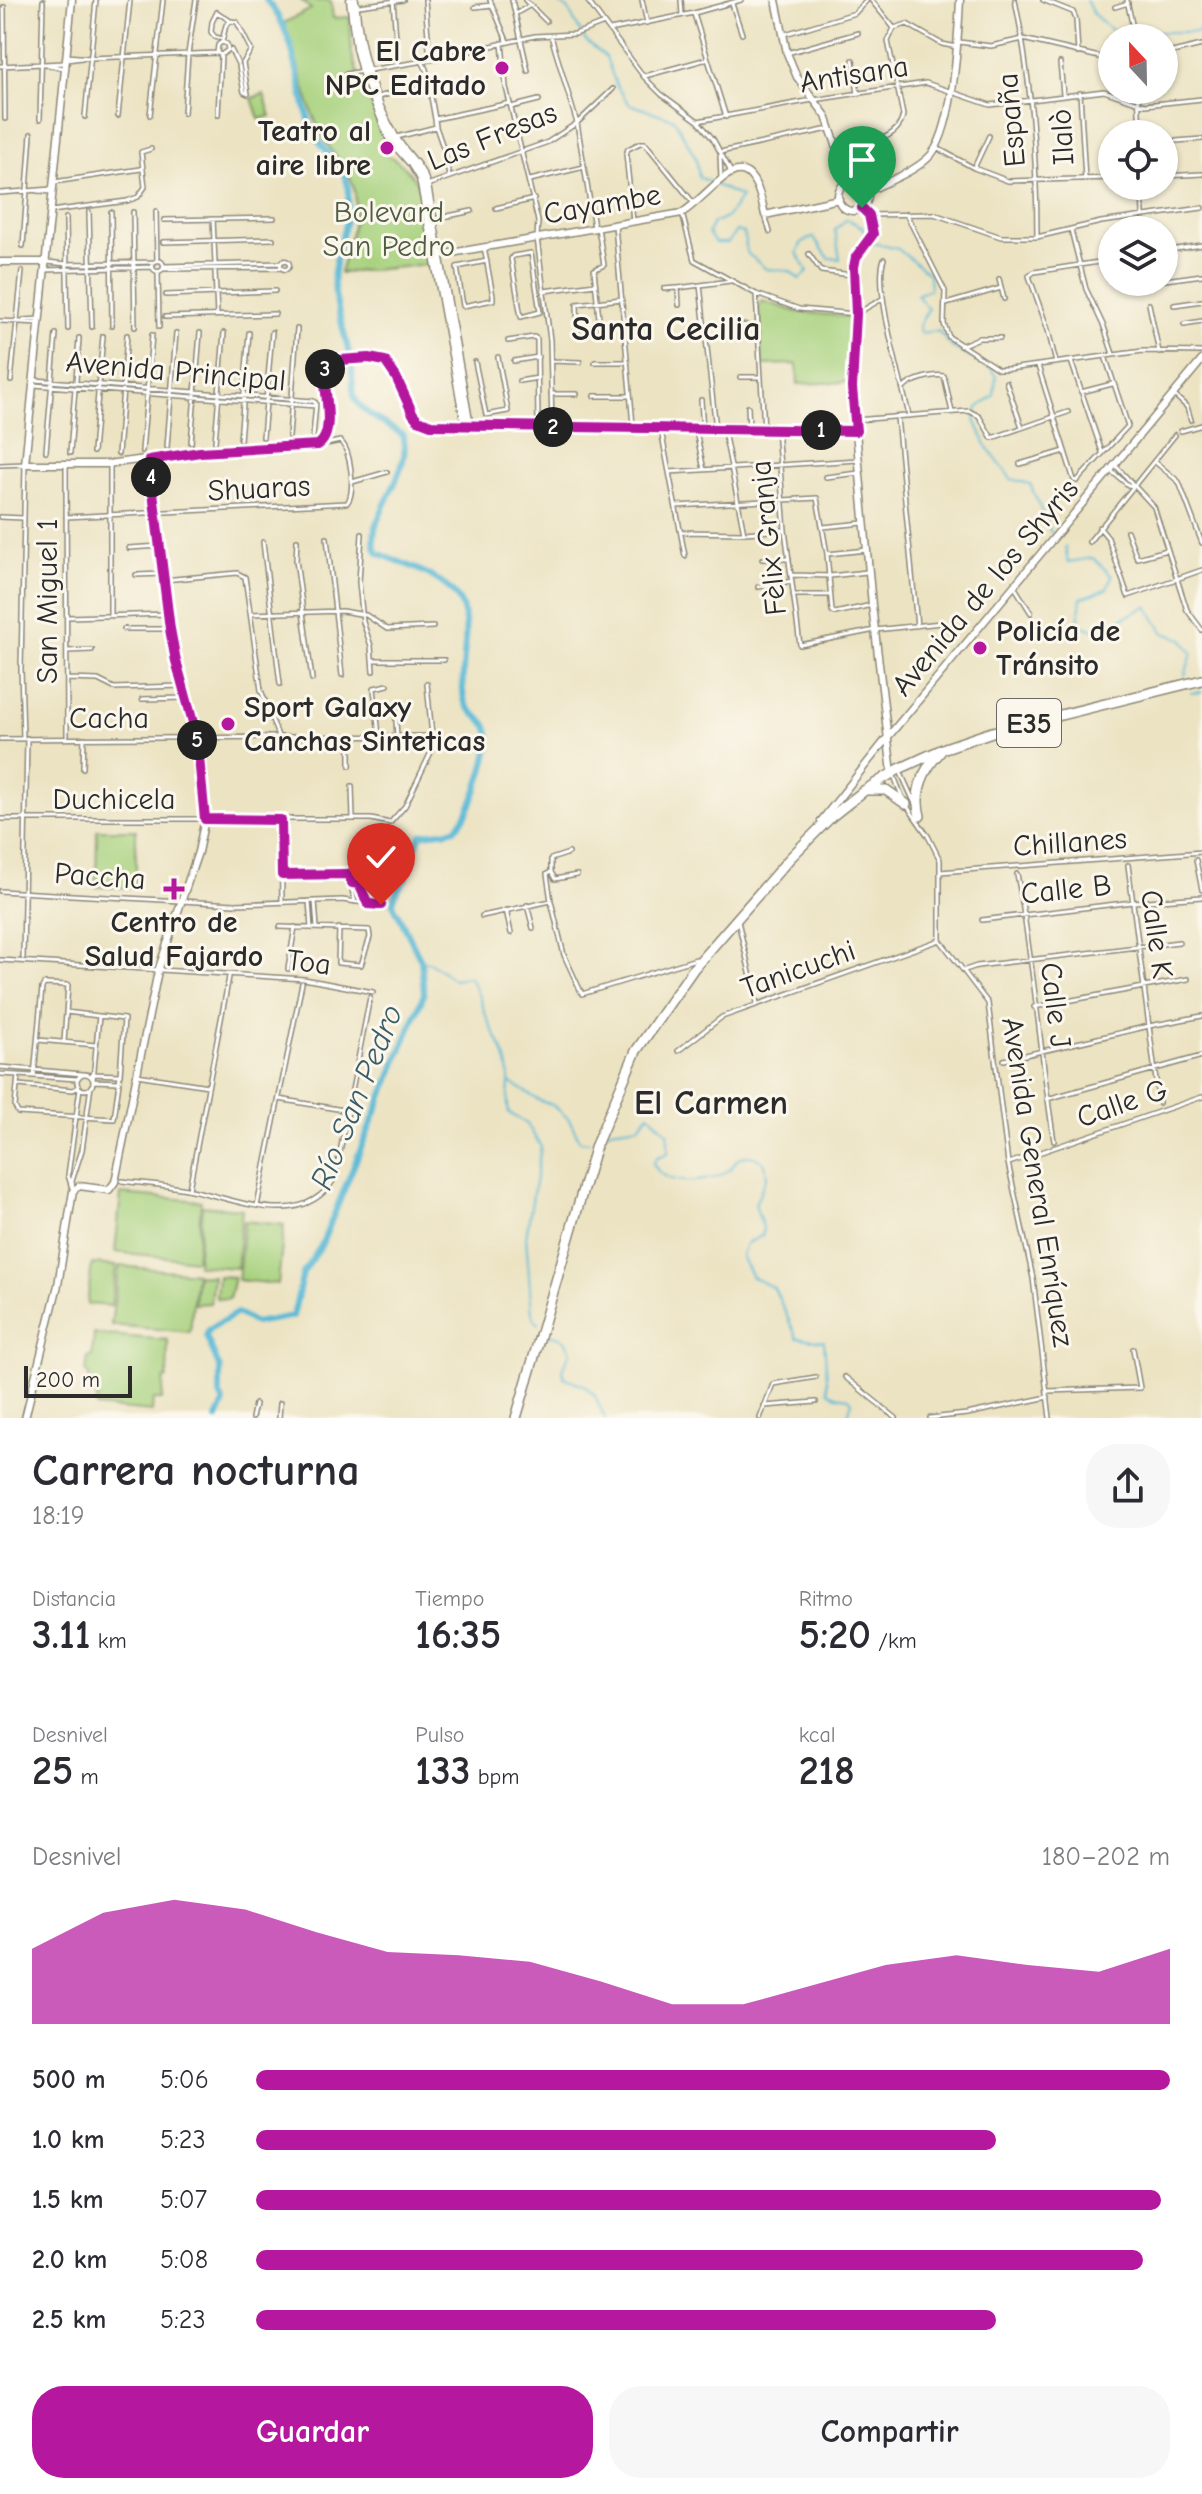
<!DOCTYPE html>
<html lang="es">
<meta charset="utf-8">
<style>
body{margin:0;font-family:"Comic Neue",sans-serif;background:#f7f7f7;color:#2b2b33;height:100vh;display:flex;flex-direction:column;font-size:30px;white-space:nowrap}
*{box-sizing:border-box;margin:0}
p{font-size:26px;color:#7c7c81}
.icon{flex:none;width:44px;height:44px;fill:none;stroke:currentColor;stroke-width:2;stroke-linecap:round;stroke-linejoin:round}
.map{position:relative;height:1418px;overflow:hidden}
.sheet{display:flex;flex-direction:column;background:#fff;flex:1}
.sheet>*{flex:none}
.needle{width:52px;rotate:338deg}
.buttons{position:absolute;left:1098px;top:24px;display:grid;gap:16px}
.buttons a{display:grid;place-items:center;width:80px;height:80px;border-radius:50%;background:#fff;box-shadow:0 2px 6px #0004;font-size:40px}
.scale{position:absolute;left:24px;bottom:20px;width:108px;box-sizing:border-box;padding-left:8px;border:4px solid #2b2b2b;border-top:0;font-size:22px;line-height:28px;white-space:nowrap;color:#2b2b2b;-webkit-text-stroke:6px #fbf7ec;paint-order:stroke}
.pin{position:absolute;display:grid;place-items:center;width:68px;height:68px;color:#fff;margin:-82px -34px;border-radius:50% 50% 50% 0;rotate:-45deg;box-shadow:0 0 8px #0007}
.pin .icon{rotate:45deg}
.km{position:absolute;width:40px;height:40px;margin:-20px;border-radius:50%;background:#222;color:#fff;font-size:22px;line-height:40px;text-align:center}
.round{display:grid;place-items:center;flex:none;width:84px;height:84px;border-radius:32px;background:#f7f7f7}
.head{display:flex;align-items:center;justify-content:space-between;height:136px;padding:0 32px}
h1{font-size:44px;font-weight:700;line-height:60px}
.metrics{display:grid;grid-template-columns:repeat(3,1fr);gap:12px;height:136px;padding:8px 32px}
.metrics div{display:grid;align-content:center}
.metrics b{font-size:40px;font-weight:700}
.metrics small{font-size:22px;font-weight:400}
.metrics p{font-size:22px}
.chart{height:224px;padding:16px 32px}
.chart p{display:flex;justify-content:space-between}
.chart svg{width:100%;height:144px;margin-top:8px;fill:#b5179e;opacity:.7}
.primary-button{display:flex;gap:16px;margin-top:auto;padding:16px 32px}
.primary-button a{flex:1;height:92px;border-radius:32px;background:#b5179e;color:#fff;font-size:32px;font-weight:700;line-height:92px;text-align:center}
.primary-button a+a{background:#f7f7f7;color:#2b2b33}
ul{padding:0 32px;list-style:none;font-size:26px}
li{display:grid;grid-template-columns:128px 96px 1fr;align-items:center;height:60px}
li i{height:20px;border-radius:10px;background:#b5179e}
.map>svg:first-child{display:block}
</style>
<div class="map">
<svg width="1202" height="1418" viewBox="0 0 1202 1418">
<rect width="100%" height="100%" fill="#fbf7ec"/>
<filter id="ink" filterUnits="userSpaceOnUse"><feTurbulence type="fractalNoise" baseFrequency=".0125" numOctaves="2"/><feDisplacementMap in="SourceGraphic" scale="16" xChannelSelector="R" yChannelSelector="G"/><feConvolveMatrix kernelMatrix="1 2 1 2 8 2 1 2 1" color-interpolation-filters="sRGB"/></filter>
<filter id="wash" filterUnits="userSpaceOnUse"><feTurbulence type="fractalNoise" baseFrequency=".006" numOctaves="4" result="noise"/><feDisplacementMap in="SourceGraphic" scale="32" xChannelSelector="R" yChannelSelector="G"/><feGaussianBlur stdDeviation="1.8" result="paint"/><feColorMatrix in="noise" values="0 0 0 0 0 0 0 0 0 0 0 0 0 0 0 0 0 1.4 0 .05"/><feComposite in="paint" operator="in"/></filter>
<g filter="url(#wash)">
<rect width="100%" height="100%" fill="#ece3c2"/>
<path fill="#a8d27e" stroke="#6a7e54" stroke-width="2" d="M301,0L331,1L333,18L350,17L352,54L356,68L385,138L380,146L382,153C395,156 412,173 418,185L432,264L340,273C346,248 358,220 355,194C352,169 332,156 322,135C304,100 299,60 284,23L311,9Z
M264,94L271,116L259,119L252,98Z
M762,301L798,312L853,317L849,382L798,384L797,364L762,365L758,306Z
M97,830H136V888L96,887Z
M121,1194L201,1201L196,1260L115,1252Z
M202,1206L242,1209L237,1268L197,1265Z
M244,1221L284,1225L278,1284L238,1280Z
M92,1264L116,1266L111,1306L87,1304Z
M119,1266L196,1273L190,1332L111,1325Z
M197,1275L213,1276L210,1303L194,1304Z
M218,1276L234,1277L229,1299L216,1298Z
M94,1334L168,1340L167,1378L164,1379L162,1400H153L152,1412L96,1407L97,1395L88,1394L89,1374L86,1373L88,1357H92Z"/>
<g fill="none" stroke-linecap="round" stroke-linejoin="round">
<path stroke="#58b9d6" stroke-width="2" d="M554,0L568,9L585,40L606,57L616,85L629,104L674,119L696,158L699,177L741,197L726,218L713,223L708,233L715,243H728L736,231L744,233L747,253L766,269L790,271L799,279L808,272L797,253L802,242L813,237L829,258L840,259L835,230L847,219L864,228L866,236
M1086,0L1093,14L1119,36L1137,32H1196L1202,29
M869,242L898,249L929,274L930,289L917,295L928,309L919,326L920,333L938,331L952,347L989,367L996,376L994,395L978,408L975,420L987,447L1011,479L1030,484L1051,533
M1065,547L1068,562L1093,558L1112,576L1107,589L1081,598L1078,624L1097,631L1147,606L1164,633L1182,639L1192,653L1185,675
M1191,693L1202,692
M421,960L431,963L453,979L469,977C479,991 482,1007 489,1023C498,1042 510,1059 509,1082C509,1093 506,1101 509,1113L527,1124L541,1147L526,1237L532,1314L538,1324
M511,1083L540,1101L553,1105L569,1119L580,1141L589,1142
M606,1133L610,1130L639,1126L649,1114L668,1133V1153L657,1157L653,1164C656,1167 658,1172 662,1174C677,1186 714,1182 729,1170C734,1165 735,1159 742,1157C750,1154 759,1158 765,1164L767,1176L755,1204L763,1228V1235L746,1244L741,1257L752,1277L774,1288L797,1338L824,1341L828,1391L836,1396L849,1398L852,1402L847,1418
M548,1335C562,1335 566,1339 571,1352L562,1369L564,1377L586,1386L595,1396L605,1418"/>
<path stroke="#58b9d6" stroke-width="6" d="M217,1418L224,1403L220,1395V1369L206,1336L209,1329L237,1313L255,1323L293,1316L303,1273L321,1246L424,994L421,960L393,904C395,888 407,881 411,868C415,856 415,845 421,835C432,831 447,834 456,828C470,818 493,749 489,732C487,718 468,715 464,699C458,671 473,628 460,602C446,576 405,565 378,553C359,523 415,475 403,435C390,426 362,414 355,398C352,390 353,377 352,368C348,340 331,297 334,272C338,243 351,218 348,188C346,165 321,151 313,131C296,89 298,34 266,0"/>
</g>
</g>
<g filter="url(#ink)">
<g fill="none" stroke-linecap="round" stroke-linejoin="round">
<defs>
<path id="street" d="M393,0L398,64
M425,0L430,60
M490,0L507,41
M512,0L528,71
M525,0L546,21
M587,0L644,77L661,94L698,121L713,139L731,172
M642,0L647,23
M681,0L682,15
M871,0L894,28
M1015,0C1031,78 1037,157 1037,237
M1043,0L1073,12L1076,19L1078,53
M1127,0L1135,38
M355,4L359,6L403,0
M732,4L742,34
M4,7L5,119
M475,7L492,5
M1115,7L1128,3
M515,14L529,6
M694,14L726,117
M610,30L694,13L741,0
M785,34L855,13L867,0
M551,36L577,123L594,227
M1125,38L1135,37
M223,39L215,37L211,32L212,22L217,12L229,20
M1109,40L1112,39
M222,42L226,25L231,21L237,22L251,50L243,63L248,94L244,92L239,66L231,50
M959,42L991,46L1023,39L1112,60
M502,43L506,87L538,221L537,238L550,340L552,427
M217,53L218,45L222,42L227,44L228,50L221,55L218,115
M787,53L858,33
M1164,54L1202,45
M66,56L91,58L217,53L221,55
M66,60L82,58
M853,60L858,94
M422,61L426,69L435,119
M1060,63L1063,94
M48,65L63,68
M0,66L64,63
M369,70L430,60L535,36L575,34L604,23
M346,74L362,71
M645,76L707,59
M1138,90L1140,134
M410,91L429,86
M1080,93L1085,179
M378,97L400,91
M511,107L539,100
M184,113L188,54L196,0
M150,115L163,0
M118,116L130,0
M85,117L96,0
M40,119L43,1
M698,121L807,101L926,83L990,105L1104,91L1145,105L1202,99
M436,127L444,150L449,176
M397,137L436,127L435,119L510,103
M1176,141L1202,139
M838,147C861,142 898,144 903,115L888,41L894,28L907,24L942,44L957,47
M937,148L974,168L1008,181L1112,178
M720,152L829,129
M720,156L721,178
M974,168L989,136
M1164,176L1202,174
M530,180L584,167
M54,182L141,169
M427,185L548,142L577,123L613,89
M1142,186L1143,215
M37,191L53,192
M0,193L52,189
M496,208L534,199
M51,211L127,201L138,197L145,187L141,152L151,149
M156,211L157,261
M89,212L92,327
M111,212L112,326
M133,212L135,327
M682,213L694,260L756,294L799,309L856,314L882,299
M906,214L945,291L944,324L949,337L998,369H1009L1143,351L1202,352
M765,215L770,232
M869,215L934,214L1001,237H1037L1101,222L1202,208
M66,218L68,329
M213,219L215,263
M434,219L472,211
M164,220L274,218
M633,221L626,154L628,149L640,143H645L692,201
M615,226L633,425
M598,228L604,265L594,270L600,328
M1071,230L1086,289L1104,327L1113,354
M163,242L273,239
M23,246L31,134
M484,247L493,296V300L463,306L457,267L487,261
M1164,251L1202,245
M531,253L540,312L521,317L511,259L513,256Z
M809,254L821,271L852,275
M884,259C873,288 902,381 909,416
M280.5 265a4.5 4.5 0 1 1 9 0a4.5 4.5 0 1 1-9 0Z
M152.5 266a5.5 5.5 0 1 1 11 0a5.5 5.5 0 1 1-11 0Z
M47,262L67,264L155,262
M164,266L281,263
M163,269L281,268
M45,270L153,267
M215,271L217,315
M158,272L159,327
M999,279L1004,299
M1165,280L1202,275
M700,285L716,429
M664,289L676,288
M544,291L595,284
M756,294L764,429
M166,295L275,291
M946,304L1001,288
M1149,304L1159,352
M679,305L678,288L730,281
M1174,305L1202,301
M165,317L275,314
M24,320L40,319
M0,321L40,323
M1184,324L1202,321
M732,325L758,326
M578,336L577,304L622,299
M508,341L534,337L537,339L538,424
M960,346L979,338H1000
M514,361L538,357
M551,361L580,362
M1071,361L1102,452
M475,362L486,415L508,411L498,357
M595,362H627
M1056,363L1048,330L1029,276L1034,272L1112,260
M1038,366L1074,480L1077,481L1128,426L1105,356
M740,377H761
M35,380L313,401L316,403L313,437
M11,381L22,271
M76,381L79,338
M519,381L538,378
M1006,382L1022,427
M34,385L316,406
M904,388C911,380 933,374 944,376L952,412
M1081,392L1112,384
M551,394H577
M1174,395L1187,407L1191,420
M594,396H630
M701,400L703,430
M748,407L749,429
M897,417L917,626
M855,420L969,411L979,416L992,438L1068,412
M777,429L785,530L800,645L875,630L941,623
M661,430L685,556
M696,431L704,470
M724,431L744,533
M1181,431L1202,425
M263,437L272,332
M289,437L297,329
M240,440L249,333
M215,442L224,333
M191,443L200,333
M167,447L176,333
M46,451L56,334
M142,451L152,335
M93,452L103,336
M70,453L75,389
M118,454L127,335
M1154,461L1179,482L1202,543
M66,464L67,736
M1020,464L1065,451
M0,465L25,464L21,669L23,738
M110,466V614
M1117,467L1154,507L1187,610L1202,630
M1110,470L1128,485L1133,486
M669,472L858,460
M826,477L859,473
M352,482L387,472
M676,506L817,498L827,554L832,611L835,613L872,605
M0,517L23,518
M66,517L347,503C356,493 351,449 340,441L322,445
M823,527L863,523
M1099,527L1108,538L1128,596L1202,570
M1127,531L1137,558L1167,550
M681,532L744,533L785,530
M362,534L359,582L363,622L371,646L373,671
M327,538L342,675
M297,540L296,560L312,679
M263,542L280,684
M1089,542L1175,435
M129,548L160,546
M827,554L867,550
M762,559H789
M136,575L163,574
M791,575L830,576L867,572
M164,580L237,573L245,577L261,690L278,736
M1014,586L1031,613
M758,587L792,581
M793,595H829
M251,614L342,611L366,615L387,629L433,627
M68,617L168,614
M124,629H170
M67,651L92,650
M373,660H444
M68,679L98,680L114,688L182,686
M427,684L432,736
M142,699L186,698
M376,704H391
M395,704L397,737
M379,736L374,688L388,685
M0,739L432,736L436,742L405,806L390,823L371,819H0
M350,766V751L353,742
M83,768L84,738
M900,771L915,804
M894,776L903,799
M352,786L353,818
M907,806L928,836L940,860V940L988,1003L1008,1163L1033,1278L1050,1418
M281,820L282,902
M1196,860L1202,890
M1128,865L1159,1103
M551,872L555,879L577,875
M940,872L1202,852
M1017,874C1034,962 1040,1053 1054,1141
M282,875L348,874L355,902
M352,883L359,884L368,903
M0,891L235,904L342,900L381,905L383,895
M309,901L311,928
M315,901L317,928
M551,901L547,874L551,872V859L569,853
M527,905L533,928
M506,910L511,933
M482,916L551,901L564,955L582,994L696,959
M982,920L1133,902L1202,897
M738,921L757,1003
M280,927L369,930L370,937L361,965L338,963L339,928
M23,958L27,738
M0,960L304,979L373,992
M288,969L295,927
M965,970L977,966L1179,942
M1034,1007L1188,979
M38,1040L96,1045
M678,1051L722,1017L940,940
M1004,1060L1149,1026L1202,1016
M0,1067L83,1074
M0,1074L18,1075L15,1107L18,1113L114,1119L120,1075L124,1019L66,1012
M92,1074L120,1075
M77 1082a8 8 0 1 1 16 0a8 8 0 1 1-16 0Z
M18,1075L77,1079
M137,1075L208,1086
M34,1076L42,988L44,984L68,985L64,1042
M93,1080L99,1016
M93,1081L119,1082
M18,1085L73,1090L79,1087
M279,1099L349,1111
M1047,1099L1202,1056
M1009,1163L1202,1097
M122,1181C145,1184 169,1185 191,1190C239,1200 303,1231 335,1178L370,997
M72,1188L68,1175L80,1088
M73,1188L72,1181L82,1150L91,1086
M189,1189L229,977
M257,1206L302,983
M845,1377L896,1418
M1047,1391L1140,1388L1133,1349
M764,1406L816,1402
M252,1418L255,1404
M279,1418L280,1403
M760,1418L773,1384L816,1377
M930,1418L967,1414L1048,1397"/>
<path id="secondary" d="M72,0L25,464H107L200,452L318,445L324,441L328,429L324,371L330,363L340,360L369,358L385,361L396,377L413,414L418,420L431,425L856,431
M350,0L356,48L362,71L390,140L411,164L420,179L465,426
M355,0C359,48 371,96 396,138C406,155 421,165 427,185L470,426
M776,0L787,53L797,77L826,116L849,182
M838 196a15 15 0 1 1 30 0a15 15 0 1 1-30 0Z
M867,192C886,182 912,173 928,158C954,135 958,36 960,0
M862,208L869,215L873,234L856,257L854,267L856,314L852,388L872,605L892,773
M434,256L682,213C718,189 748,130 765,215L839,199
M0,262H46
M821,821L887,738L1202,360
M25,1418L58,1285L73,1191L79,1186L109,1190L115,1182L158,971L198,852L205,819L197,737L176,661L170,629L149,460"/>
<path id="highway" d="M868,790H886L906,804
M920,816C913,790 924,769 941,751
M516,1418L596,1145L636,1051L694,968L790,858L831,817L865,790L899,769L945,748L992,732L1202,680"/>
</defs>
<use href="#street" stroke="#8c8776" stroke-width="6"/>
<use href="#secondary" stroke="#8c8776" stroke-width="9"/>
<use href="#highway" stroke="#8c8776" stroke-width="12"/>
<use href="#street" stroke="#fff" stroke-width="3"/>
<use href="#secondary" stroke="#fff" stroke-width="6"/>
<use href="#highway" stroke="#fff" stroke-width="9"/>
</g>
</g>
<g fill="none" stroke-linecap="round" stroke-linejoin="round" filter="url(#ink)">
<defs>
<path id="route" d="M381,905L368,904L359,884L352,883L348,874L282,875L281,820L205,819L197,737L176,661L170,629L149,460L200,452L318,445C336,434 324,391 324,371L330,363L340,360L369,358L385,361L396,377L413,414L418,420L431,425L856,431L852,388L856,314L854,267L856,257L873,234L869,215L862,208"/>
</defs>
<use href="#route" stroke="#fff" stroke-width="16"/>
<use href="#route" stroke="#b5179e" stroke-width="10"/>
</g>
<g fill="#b5179e" stroke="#fbf7ec" stroke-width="3">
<circle cx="502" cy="68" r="8"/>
<circle cx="387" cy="148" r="8"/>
<circle cx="980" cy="648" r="8"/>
<circle cx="228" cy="724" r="8"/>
<path d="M170 877h8v8h8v8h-8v8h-8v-8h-8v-8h8z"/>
</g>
<g text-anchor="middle" stroke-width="6" stroke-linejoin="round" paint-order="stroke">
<rect fill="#fbf7ec" stroke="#696865" stroke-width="2" x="997" y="699" width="64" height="48" rx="6"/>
<g font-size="28" font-weight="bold" fill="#2b2b2b">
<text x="1029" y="733">E35</text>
</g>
<g font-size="30" font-weight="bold" fill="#2b2b2b" stroke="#fbf7ec" text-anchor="end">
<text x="486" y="61">El Cabre<tspan x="486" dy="34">NPC Editado</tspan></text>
<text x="371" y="141">Teatro al<tspan x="371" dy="34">aire libre</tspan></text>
<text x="996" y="641" text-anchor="start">Policía de<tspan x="996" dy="34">Tránsito</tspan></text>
<text x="244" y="717" text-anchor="start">Sport Galaxy<tspan x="244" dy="34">Canchas Sinteticas</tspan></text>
<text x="174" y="932" text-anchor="middle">Centro de<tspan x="174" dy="34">Salud Fajardo</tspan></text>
</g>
<g font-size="30" fill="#2b2b2b" stroke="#fbf7ec">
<text transform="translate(854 74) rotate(-9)" y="10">Antisana</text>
<text transform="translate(1011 120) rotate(-95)" y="10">España</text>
<text transform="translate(492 136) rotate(-22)" y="10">Las Fresas</text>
<text transform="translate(1062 137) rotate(-93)" y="10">Ilalò</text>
<text transform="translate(602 204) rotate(-10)" y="10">Cayambe</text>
<text transform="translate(176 371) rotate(5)" y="10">Avenida Principal</text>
<text transform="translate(259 488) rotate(-3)" y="10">Shuaras</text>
<text transform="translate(768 538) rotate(-96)" y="10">Fèlix Granja</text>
<text transform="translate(985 587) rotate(-50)" y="10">Avenida de los Shyris</text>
<text transform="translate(47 601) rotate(-90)" y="10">San Miguel 1</text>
<text x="109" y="728">Cacha</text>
<text x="114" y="809">Duchicela</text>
<text transform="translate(1070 842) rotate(-4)" y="10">Chillanes</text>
<text transform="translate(100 876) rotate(4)" y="10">Paccha</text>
<text transform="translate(1066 889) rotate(-6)" y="10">Calle B</text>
<text transform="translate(1157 934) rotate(82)" y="10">Calle K</text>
<text transform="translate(309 962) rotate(7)" y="10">Toa</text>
<text transform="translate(798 969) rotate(-20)" y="10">Tanicuchi</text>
<text transform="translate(1056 1005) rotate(83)" y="10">Calle J</text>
<text transform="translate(1122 1103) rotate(-19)" y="10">Calle G</text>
<text transform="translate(1038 1182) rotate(81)" y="10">Avenida General Enríquez</text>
</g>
<g font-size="30" fill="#505d44" stroke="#fbf7ec">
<text x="389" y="222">Bolevard<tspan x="389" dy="34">San Pedro</tspan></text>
</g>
<g font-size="32" font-style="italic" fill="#3b5d67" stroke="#fbf7ec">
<text transform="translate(356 1097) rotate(-68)" y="11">Río San Pedro</text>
</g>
<g font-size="34" font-weight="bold" fill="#2b2b2b" stroke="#fbf7ec">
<text x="666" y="340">Santa Cecilia</text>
<text x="711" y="1114">El Carmen</text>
</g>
</g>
</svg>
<div class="buttons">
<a><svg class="needle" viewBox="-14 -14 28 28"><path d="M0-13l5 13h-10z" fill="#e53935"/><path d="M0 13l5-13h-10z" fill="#7c7c81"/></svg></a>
<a><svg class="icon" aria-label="locate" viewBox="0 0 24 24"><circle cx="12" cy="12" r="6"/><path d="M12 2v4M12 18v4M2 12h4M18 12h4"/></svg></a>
<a><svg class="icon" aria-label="layers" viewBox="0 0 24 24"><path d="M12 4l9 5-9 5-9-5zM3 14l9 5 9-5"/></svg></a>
</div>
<div class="scale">200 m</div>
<div class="pin" style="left:862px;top:208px;background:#1e9e55"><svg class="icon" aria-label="arrive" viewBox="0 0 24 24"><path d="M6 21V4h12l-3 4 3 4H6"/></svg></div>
<div class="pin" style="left:381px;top:905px;background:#d93025"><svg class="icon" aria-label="check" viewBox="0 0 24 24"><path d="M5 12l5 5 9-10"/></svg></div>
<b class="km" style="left:821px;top:430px">1</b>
<b class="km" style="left:553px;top:427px">2</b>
<b class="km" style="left:325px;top:369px">3</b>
<b class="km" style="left:151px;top:477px">4</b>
<b class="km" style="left:197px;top:740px">5</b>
</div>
<section class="sheet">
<div class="head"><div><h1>Carrera nocturna</h1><p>18:19</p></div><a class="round"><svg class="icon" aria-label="share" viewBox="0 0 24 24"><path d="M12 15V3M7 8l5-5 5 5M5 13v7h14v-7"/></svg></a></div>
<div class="metrics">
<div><p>Distancia</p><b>3.11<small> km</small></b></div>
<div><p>Tiempo</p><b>16:35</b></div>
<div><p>Ritmo</p><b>5:20<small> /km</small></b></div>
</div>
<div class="metrics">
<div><p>Desnivel</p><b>25<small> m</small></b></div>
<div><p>Pulso</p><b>133<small> bpm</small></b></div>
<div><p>kcal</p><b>218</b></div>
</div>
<div class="chart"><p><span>Desnivel</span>180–202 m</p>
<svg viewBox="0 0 160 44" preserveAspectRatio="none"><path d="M0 44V21L10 10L20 6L30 9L40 16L50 22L60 23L70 25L80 31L90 38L100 38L110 32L120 26L130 23L140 26L150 28L160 21V44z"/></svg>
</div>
<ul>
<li><b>500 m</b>5:06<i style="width:100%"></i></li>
<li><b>1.0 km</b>5:23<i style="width:81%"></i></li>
<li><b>1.5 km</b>5:07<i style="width:99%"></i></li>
<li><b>2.0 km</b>5:08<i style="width:97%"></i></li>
<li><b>2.5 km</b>5:23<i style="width:81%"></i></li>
</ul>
<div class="primary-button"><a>Guardar</a><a>Compartir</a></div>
</section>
